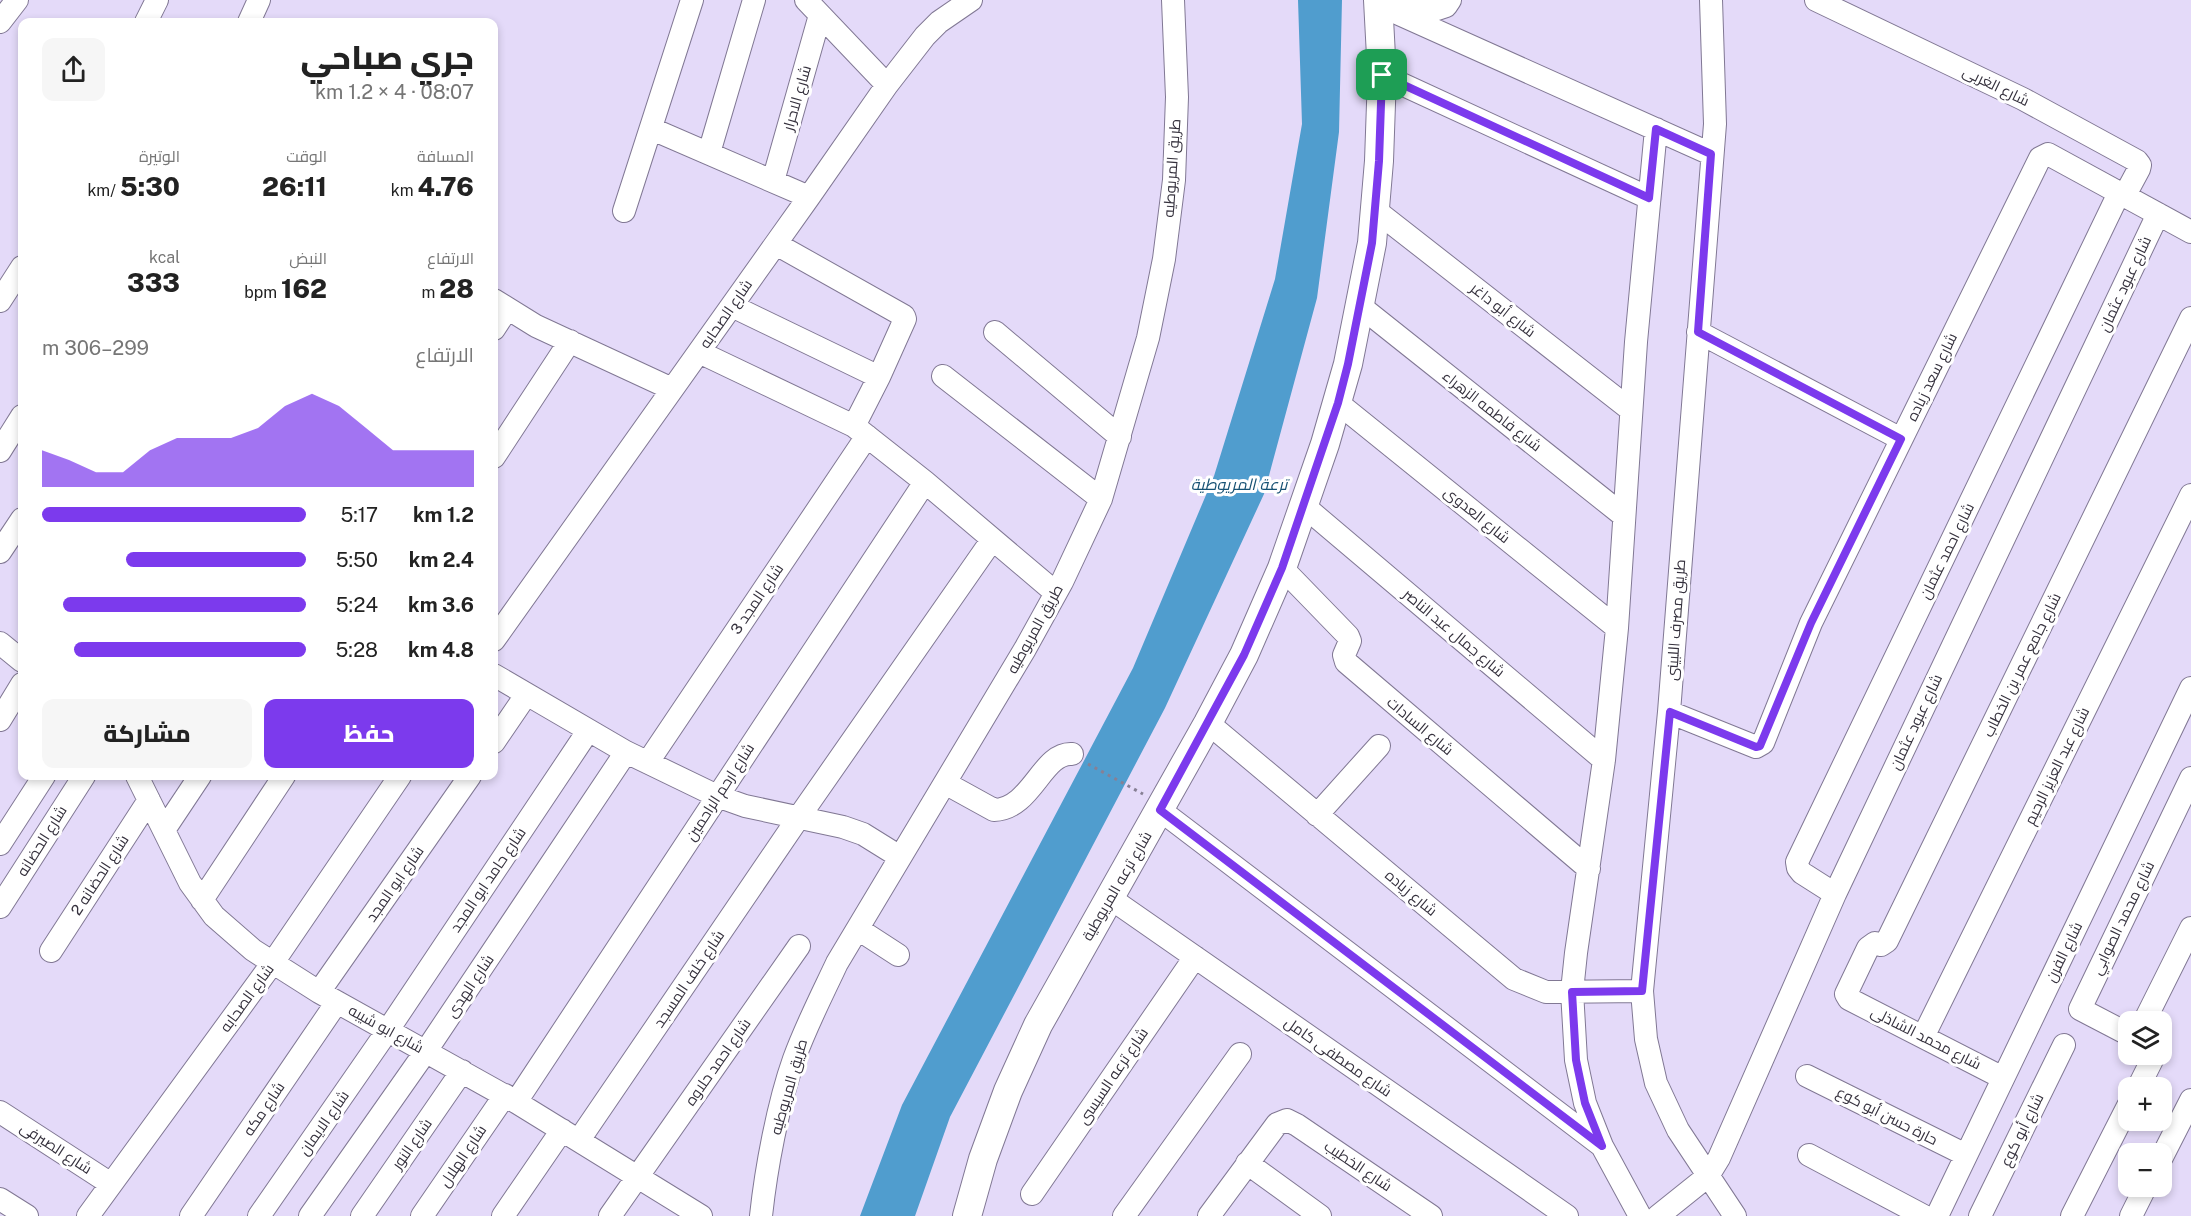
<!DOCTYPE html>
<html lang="ar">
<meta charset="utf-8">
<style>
body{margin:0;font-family:"Public Sans",Cairo,sans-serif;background:#f6f6f6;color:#222;direction:rtl;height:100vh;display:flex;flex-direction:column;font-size:22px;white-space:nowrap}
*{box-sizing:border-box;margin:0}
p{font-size:20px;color:#767676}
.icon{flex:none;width:33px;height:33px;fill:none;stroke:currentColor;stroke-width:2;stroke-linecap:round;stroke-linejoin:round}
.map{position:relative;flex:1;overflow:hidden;direction:ltr}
.drawer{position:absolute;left:18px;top:18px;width:480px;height:762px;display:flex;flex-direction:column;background:#fff;border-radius:12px;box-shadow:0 3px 9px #0003;direction:rtl}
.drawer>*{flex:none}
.controls{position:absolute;left:2118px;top:1011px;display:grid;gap:12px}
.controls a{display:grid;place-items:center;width:54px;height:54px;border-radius:12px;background:#fff;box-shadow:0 3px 9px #0003;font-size:30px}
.pin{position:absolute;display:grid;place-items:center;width:51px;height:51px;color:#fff;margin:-26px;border-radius:12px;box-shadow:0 3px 9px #0006}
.round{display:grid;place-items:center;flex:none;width:63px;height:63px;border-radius:12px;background:#f6f6f6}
.summary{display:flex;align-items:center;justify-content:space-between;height:102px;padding:0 24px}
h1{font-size:33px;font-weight:800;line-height:45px}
.metrics{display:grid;grid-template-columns:repeat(3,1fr);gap:9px;height:102px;padding:6px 24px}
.metrics div{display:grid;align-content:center}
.metrics b{font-size:26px;font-weight:800}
.metrics small{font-size:16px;font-weight:400}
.metrics p{font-size:16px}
.chart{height:168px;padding:12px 24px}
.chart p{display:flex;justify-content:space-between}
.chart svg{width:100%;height:108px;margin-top:6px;fill:#7c3aed;opacity:.7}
.button{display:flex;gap:12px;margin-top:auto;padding:12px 24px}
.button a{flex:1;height:69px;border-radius:12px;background:#7c3aed;color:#fff;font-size:24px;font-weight:800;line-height:69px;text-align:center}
.button a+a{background:#f6f6f6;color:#222}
ul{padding:0 24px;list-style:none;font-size:20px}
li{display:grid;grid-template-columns:96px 72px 1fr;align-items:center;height:45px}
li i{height:15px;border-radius:8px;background:#7c3aed}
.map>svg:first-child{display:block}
</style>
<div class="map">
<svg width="2191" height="1216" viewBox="0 0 2191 1216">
<rect width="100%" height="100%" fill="#e4daf9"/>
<path fill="#509dce" d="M1298,0H1342L1339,132L1317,298L1264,494L1165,708L950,1117L915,1216H860L902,1105L1133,668L1214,476L1275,279L1302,124Z"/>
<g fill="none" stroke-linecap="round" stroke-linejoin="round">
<defs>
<path id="minor" d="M806,0L887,85
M1405,0L1437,9L1446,6L1450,0
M1711,0L1715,124L1669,712L1642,991L1646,1039L1656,1083L1678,1130L1735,1216
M1816,0L2023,99L2137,161L2140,165L2139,169L2125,195
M1379,5L1711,154
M0,22L17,0
M146,22L157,0
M249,22L259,0
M1382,75L1649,198
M652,129L809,197
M709,153L754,0
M773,181L820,15
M1375,210L1631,410
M624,211L692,0
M776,244L904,316L905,319L879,377
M494,300L536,326L672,389
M0,301L22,267
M732,306L879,377L854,426
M1360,306L1624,516
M494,329L507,309
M995,332L1120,437
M1698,332L1901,439
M699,352L854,426L925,482L1056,593
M943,376L1101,499
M1338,403L1617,628
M0,451L22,416
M494,457L570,341
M1304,506L1604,760
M0,552L22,519
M1282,568L1348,636L1350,641L1344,655L1346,662L1589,869
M494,640L809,197L887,85L925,36L939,22L971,0
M0,643L22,661
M494,675L626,752L717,796L745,806L843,827L863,834L900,857
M1669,712L1756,747L1763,743L1811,623L2040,158L2048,154L2191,232
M0,720L22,684
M1208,723L1514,979L1546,992L1642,991
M494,742L526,695
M648,762L867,436
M137,776L190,883L214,916L253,950L319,992L516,1102L701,1216
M945,783L994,810C1032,809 1042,752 1072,754
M1160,810L1602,1146
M1317,815L1379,746
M164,830L200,776
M0,844L44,776
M1835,894L1802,873L1798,868L1797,862L2119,193
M1110,898L1567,1216
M202,900L284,776
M0,907L84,776
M858,929L898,955
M51,951L149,800
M319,992L470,776
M2144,1022L2191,928
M2128,1034L2080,1009L2191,778
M1923,1037L2191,495
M1807,1076L1966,1155
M2003,1078L1849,999L1846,994L1868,948L1875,943L1881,945L1887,941L2191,318
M2138,1088L2155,1054
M516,1102L925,482
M0,1112L111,1184
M579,1140L799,817L992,540
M1809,1155L1924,1216
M2162,1157L2191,1100
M1247,1163L1320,1216
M1032,1194L1195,957
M0,1199L27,1216
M88,1216L274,961L400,776
M191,1216L337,1002
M259,1216L388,1030L588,731
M310,1216L426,1051L626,752
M362,1216L462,1071
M422,1216L505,1095
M503,1216L562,1130
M610,1216L799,946
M761,1216C766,1169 778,1104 794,1059C806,1026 822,995 837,963L1025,649L1062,582L1101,499L1148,338L1164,259L1174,180L1177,97L1173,0
M1124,1216L1240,1054
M1209,1216L1277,1124L1287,1120L1297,1125L1431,1216
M1640,1216L1602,1146L1585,1103L1576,1060L1572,991L1576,953L1604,760L1617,628L1636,342L1656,129
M1658,1216L1708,1176L1719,1158L1835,894L2158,214
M1937,1216L2191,688
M1980,1216L2064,1045
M2072,1216L2128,1106
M2131,1216L2146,1186"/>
<path id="major" d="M967,1216L983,1159L1008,1091L1038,1025L1208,723L1244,655L1282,568L1325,444L1348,364L1372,243L1379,161L1382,75L1378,0"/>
</defs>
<use href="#minor" stroke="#817894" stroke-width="24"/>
<use href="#major" stroke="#817894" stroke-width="30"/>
<path stroke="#878095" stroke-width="3" stroke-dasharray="3 4.5" stroke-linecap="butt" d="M1088,764L1143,794"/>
<use href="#minor" stroke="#fff" stroke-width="22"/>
<use href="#major" stroke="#fff" stroke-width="28"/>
</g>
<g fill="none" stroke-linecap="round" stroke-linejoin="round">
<defs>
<path id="route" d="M1382,75L1649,198L1656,129L1711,154L1698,332L1901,439L1811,623L1760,746L1756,747L1670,712L1642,991L1572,992L1576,1060L1585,1103L1602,1146L1160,810L1244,655L1282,568L1338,403L1348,364L1372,243L1379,161Z"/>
</defs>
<use href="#route" stroke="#fff" stroke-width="12"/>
<use href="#route" stroke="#7c3aed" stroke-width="8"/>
</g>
<g text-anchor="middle" stroke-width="6" stroke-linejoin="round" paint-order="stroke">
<g font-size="15" fill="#35313d" stroke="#fff">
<text transform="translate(1996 86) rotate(26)" y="5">شارع الغربى</text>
<text transform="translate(797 98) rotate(-74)" y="5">شارع الاحرار</text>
<text transform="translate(1172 168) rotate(-86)" y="5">طريق المريوطيه</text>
<text transform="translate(2125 284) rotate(-65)" y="5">شارع عبود عثمان</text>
<text transform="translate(1503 310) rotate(38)" y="5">شارع أبو داغر</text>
<text transform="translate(726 314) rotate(-55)" y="5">شارع الصحابه</text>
<text transform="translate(1932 377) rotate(-64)" y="5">شارع سعد زياده</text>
<text transform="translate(1492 411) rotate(38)" y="5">شارع فاطمه الزهراء</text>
<text transform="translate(1477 515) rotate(39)" y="5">شارع العدوى</text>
<text transform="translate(1947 551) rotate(-64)" y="5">شارع احمد عثمان</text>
<text transform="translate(757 599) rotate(-56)" y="5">شارع المجد 3</text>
<text transform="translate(1676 620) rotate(-86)" y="5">طريق مصرف اللبينى</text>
<text transform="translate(1035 629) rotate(-61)" y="5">طريق المريوطيه</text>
<text transform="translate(1454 633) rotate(40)" y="5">شارع جمال عبد الناصر</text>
<text transform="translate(2022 665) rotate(-64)" y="5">شارع جامع عمر بن الخطاب</text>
<text transform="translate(1916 722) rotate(-65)" y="5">شارع عبود عثمان</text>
<text transform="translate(1420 726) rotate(40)" y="5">شارع السادات</text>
<text transform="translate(2057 766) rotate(-64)" y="5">شارع عبد العزيز الرحيم</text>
<text transform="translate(720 792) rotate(-57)" y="5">شارع ارحم الراحمين</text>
<text transform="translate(42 841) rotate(-58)" y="5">شارع الحضانه</text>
<text transform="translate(100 875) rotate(-57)" y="5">شارع الحضانه 2</text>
<text transform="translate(488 880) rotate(-56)" y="5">شارع حامد ابو المجد</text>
<text transform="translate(395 884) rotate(-55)" y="5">شارع ابو المجد</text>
<text transform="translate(1117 886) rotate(-60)" y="5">شارع ترعه المريوطية</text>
<text transform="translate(1411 893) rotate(40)" y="5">شارع زياده</text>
<text transform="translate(2123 918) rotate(-64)" y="5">شارع محمد الصوابي</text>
<text transform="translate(2064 952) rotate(-64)" y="5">شارع الفرن</text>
<text transform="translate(689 979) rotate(-56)" y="5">شارع خلف المسجد</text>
<text transform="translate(470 986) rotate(-56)" y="5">شارع الهدى</text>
<text transform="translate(247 998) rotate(-54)" y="5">شارع الصحابه</text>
<text transform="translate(386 1029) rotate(29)" y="5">شارع ابو شيبه</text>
<text transform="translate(1926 1038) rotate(27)" y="5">شارع محمد الشاذلى</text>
<text transform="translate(1338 1057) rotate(35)" y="5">شارع مصطفى كامل</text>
<text transform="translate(718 1062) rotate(-55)" y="5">شارع احمد حلاوه</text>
<text transform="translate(1113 1076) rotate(-56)" y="5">شارع ترعه السيسى</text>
<text transform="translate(789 1087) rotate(-74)" y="5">طريق المريوطيه</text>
<text transform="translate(264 1109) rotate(-56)" y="5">شارع مكه</text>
<text transform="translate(1887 1116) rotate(27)" y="5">حارة حسن أبو كوع</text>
<text transform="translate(324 1123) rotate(-55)" y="5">شارع الايمان</text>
<text transform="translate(2022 1130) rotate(-64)" y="5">شارع أبو كوع</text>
<text transform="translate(412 1144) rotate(-55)" y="5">شارع النور</text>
<text transform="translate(56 1148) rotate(33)" y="5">شارع الصيرفى</text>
<text transform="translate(463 1156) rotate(-56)" y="5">شارع الهلال</text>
<text transform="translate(1358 1166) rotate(34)" y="5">شارع الخطيب</text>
</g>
<g font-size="16" font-style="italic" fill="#165173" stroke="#fff">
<text x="1239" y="490">ترعة المريوطية</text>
</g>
</g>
</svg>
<div class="controls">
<a><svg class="icon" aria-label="layers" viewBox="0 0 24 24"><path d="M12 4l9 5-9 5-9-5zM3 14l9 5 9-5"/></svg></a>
<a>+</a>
<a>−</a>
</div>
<div class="pin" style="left:1382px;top:75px;background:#1e9e55"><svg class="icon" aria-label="arrive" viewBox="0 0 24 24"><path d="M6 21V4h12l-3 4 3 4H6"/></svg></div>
<section class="drawer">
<div class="summary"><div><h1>جري صباحي</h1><p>08:07 · 4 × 1.2 km</p></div><a class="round"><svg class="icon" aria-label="share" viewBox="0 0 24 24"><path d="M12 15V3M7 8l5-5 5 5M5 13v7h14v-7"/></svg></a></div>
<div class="metrics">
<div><p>المسافة</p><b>4.76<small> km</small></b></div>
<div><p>الوقت</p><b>26:11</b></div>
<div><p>الوتيرة</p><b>5:30<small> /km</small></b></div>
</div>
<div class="metrics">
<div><p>الارتفاع</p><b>28<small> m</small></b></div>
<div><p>النبض</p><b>162<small> bpm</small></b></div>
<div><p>kcal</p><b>333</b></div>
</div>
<div class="chart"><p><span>الارتفاع</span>299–306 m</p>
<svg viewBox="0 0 160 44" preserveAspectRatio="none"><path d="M0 44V29L10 33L20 38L30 38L40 29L50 24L60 24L70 24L80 20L90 11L100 6L110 11L120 20L130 29L140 29L150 29L160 29V44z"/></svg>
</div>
<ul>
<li><b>1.2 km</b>5:17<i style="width:100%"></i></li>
<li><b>2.4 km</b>5:50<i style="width:68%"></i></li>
<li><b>3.6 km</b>5:24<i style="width:92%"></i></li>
<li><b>4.8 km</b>5:28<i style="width:88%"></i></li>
</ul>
<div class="button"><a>حفظ</a><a>مشاركة</a></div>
</section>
</div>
